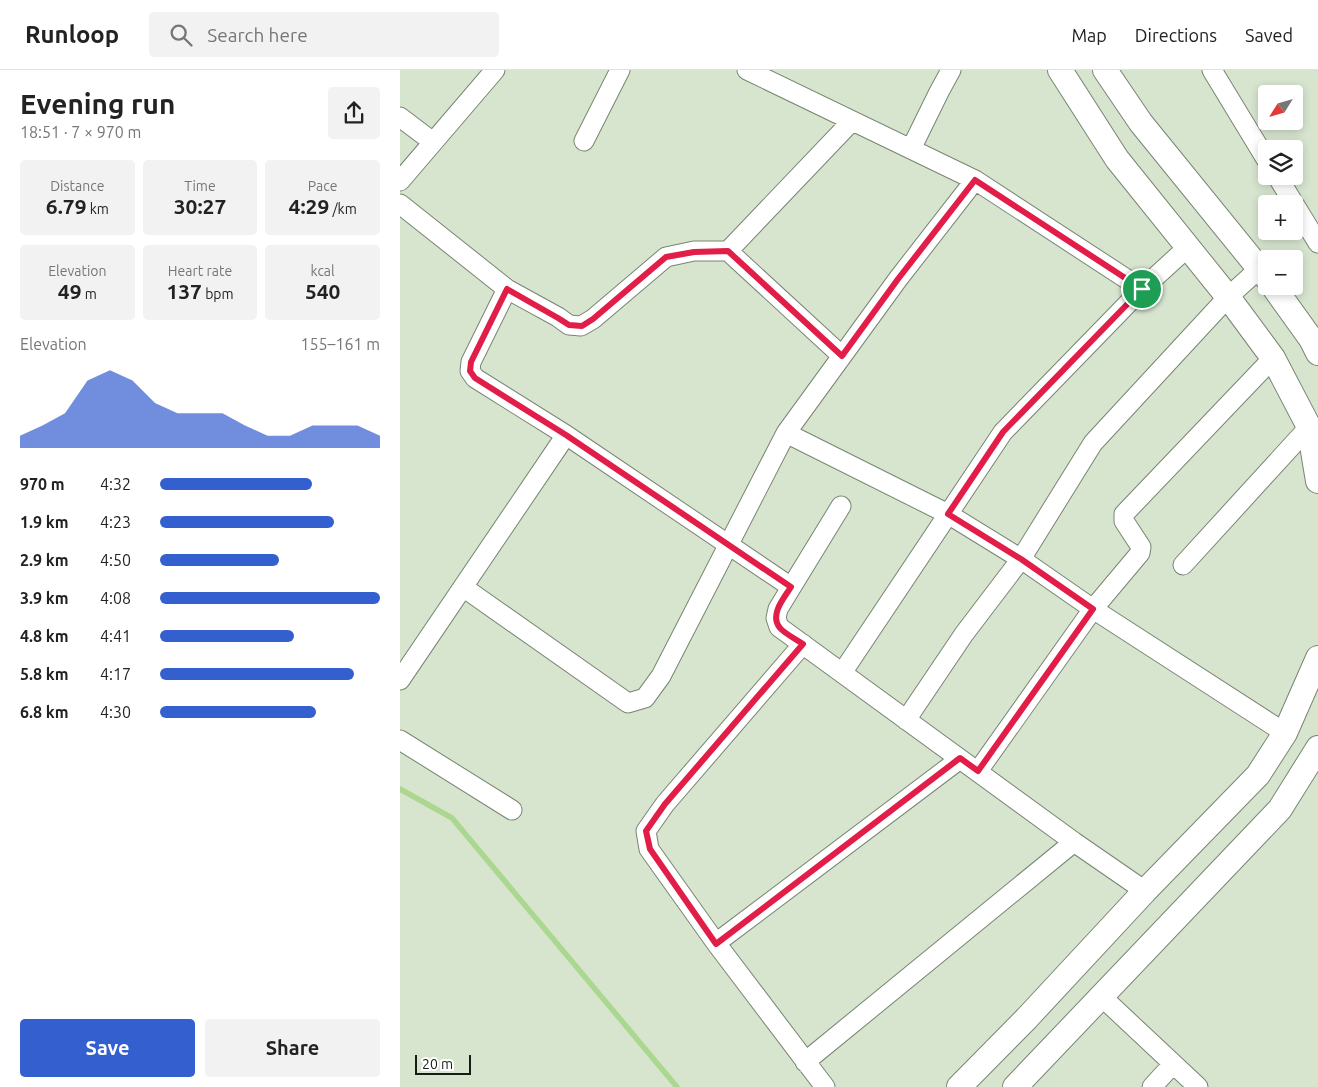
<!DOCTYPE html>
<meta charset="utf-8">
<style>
body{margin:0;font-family:Ubuntu,sans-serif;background:#f2f2f2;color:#222;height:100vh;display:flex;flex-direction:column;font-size:19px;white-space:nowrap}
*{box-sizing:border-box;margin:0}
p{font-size:16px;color:#767676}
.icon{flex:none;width:28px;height:28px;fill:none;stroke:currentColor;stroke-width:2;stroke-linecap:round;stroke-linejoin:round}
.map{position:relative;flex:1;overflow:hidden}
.panel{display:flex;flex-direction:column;background:#fff;width:400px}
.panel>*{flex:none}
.needle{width:32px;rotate:233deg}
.fabs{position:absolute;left:858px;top:15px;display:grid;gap:10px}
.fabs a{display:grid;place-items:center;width:45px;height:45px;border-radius:5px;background:#fff;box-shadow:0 2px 8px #0003;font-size:25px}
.scale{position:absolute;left:15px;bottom:12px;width:56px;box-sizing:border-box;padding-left:5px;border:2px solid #171c14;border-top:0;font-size:14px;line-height:18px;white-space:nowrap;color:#171c14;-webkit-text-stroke:4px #fff;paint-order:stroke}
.pin{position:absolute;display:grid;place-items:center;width:42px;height:42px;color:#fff;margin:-21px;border:2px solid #fff;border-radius:50%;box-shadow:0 1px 5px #0007}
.round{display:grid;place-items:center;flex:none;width:52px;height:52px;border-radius:5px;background:#f2f2f2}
.overview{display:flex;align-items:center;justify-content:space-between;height:85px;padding:0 20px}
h1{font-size:28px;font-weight:700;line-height:38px}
.figures{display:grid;grid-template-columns:repeat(3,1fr);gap:8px;height:85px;padding:5px 20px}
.figures div{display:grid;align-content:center;border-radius:5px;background:#f2f2f2;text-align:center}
.figures b{font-size:21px;font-weight:700}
.figures small{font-size:14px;font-weight:400}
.figures p{font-size:14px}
.chart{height:140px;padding:10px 20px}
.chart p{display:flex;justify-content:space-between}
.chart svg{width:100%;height:90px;margin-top:5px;fill:#345fcf;opacity:.7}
.cta{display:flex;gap:10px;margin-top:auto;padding:10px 20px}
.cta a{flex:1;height:58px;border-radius:5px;background:#345fcf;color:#fff;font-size:20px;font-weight:700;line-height:58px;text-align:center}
.cta a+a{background:#f2f2f2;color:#222}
ul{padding:0 20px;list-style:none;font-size:16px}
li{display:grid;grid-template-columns:80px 60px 1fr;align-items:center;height:38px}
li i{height:12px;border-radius:6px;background:#345fcf}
header{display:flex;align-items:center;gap:30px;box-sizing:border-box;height:70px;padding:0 25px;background:#fff;border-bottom:1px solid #e0e0e0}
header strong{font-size:24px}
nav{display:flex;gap:28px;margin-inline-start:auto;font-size:18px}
.search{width:350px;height:45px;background:#f2f2f2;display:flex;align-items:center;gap:12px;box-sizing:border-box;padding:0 18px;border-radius:5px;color:#767676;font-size:19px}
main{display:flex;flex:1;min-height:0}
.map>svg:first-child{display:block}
</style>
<header>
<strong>Runloop</strong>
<div class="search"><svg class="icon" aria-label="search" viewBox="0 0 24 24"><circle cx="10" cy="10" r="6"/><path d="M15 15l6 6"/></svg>Search here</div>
<nav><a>Map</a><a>Directions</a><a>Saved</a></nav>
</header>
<main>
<section class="panel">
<div class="overview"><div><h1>Evening run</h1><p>18:51 · 7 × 970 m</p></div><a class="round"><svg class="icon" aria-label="share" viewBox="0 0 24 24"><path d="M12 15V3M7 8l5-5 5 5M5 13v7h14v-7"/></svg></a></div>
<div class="figures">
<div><p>Distance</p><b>6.79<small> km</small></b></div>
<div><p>Time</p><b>30:27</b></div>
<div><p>Pace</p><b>4:29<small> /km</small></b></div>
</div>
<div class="figures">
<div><p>Elevation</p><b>49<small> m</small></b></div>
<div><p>Heart rate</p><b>137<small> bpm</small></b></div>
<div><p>kcal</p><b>540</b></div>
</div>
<div class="chart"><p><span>Elevation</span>155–161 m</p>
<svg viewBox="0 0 160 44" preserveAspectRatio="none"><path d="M0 44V38L10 33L20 27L30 11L40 6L50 11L60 22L70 27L80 27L90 27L100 33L110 38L120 38L130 33L140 33L150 33L160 38V44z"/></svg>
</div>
<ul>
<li><b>970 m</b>4:32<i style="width:69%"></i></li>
<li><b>1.9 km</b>4:23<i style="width:79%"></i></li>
<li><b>2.9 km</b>4:50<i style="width:54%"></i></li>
<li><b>3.9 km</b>4:08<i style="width:100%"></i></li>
<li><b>4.8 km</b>4:41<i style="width:61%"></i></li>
<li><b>5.8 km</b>4:17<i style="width:88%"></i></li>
<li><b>6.8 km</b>4:30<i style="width:71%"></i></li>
</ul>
<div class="cta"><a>Save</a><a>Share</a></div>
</section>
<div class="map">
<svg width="918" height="1017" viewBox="0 0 918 1017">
<rect width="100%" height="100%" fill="#d7e5cf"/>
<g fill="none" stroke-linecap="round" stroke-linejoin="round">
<path stroke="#abd790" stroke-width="5.5" d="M0,719L52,748L277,1017"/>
<defs>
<path id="minor" d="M347,0L575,110L742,219
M812,0L866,89
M0,47L33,72
M184,71L220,0
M511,79L539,22L551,0
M877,106L918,173
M0,111L95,0
M0,134L107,219L158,247L169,255L181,256L193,249L266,187L294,181H328L452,51
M328,181L442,286
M107,219L71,292L70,301L75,308L166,365L391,517
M386,363L548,444L621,489L693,539L885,663
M441,436L378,539L376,548L379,557L674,772L745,821
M783,495L909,357
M63,517L228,633L245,628L261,606L386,363L498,209L575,110
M403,574L265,734L246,761L249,779L316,873L425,1017
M442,603L603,362L742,219L788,177
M0,610L166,365
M506,650L564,564L621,489L693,373L828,227L860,198
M0,670L112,740
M578,701L693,539L740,483L741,477L724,451V444L873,288
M316,873L560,689
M702,927L798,1017
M405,992L674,772
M752,1017L773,994"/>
<path id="tertiary" d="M660,0L717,89L828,227L873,288L909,357L918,411
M705,0L741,53L866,207
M873,216L911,269L918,283
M559,1017L627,948L745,821L858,705L885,663L918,588
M615,1017L880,739L918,678"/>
</defs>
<use href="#minor" stroke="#788571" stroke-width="21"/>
<use href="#tertiary" stroke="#788571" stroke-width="26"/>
<use href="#minor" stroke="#fff" stroke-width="19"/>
<use href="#tertiary" stroke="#fff" stroke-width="24"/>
</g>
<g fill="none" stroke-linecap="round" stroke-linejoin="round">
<defs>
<path id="route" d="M575,110L742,219L603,362L548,444L621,489L693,539L578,701L560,688L316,874L250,779L246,761L265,734L403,574C397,570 384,563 380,558C369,545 384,528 391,517L166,365L75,308L70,301L71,292L107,219L158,248L169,255L182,256L193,249L266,187L294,182L328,181L442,286L498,209Z"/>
</defs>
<use href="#route" stroke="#fff" stroke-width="10"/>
<use href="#route" stroke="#e11d48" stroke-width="6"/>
</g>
</svg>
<div class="fabs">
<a><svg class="needle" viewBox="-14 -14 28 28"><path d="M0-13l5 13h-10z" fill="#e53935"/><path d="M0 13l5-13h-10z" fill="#767676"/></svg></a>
<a><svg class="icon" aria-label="layers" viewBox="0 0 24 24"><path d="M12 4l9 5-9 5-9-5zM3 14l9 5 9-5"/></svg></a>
<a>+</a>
<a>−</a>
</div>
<div class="scale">20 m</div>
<div class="pin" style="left:742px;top:219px;background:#1e9e55"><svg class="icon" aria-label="arrive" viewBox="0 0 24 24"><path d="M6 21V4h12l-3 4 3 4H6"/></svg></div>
</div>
</main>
